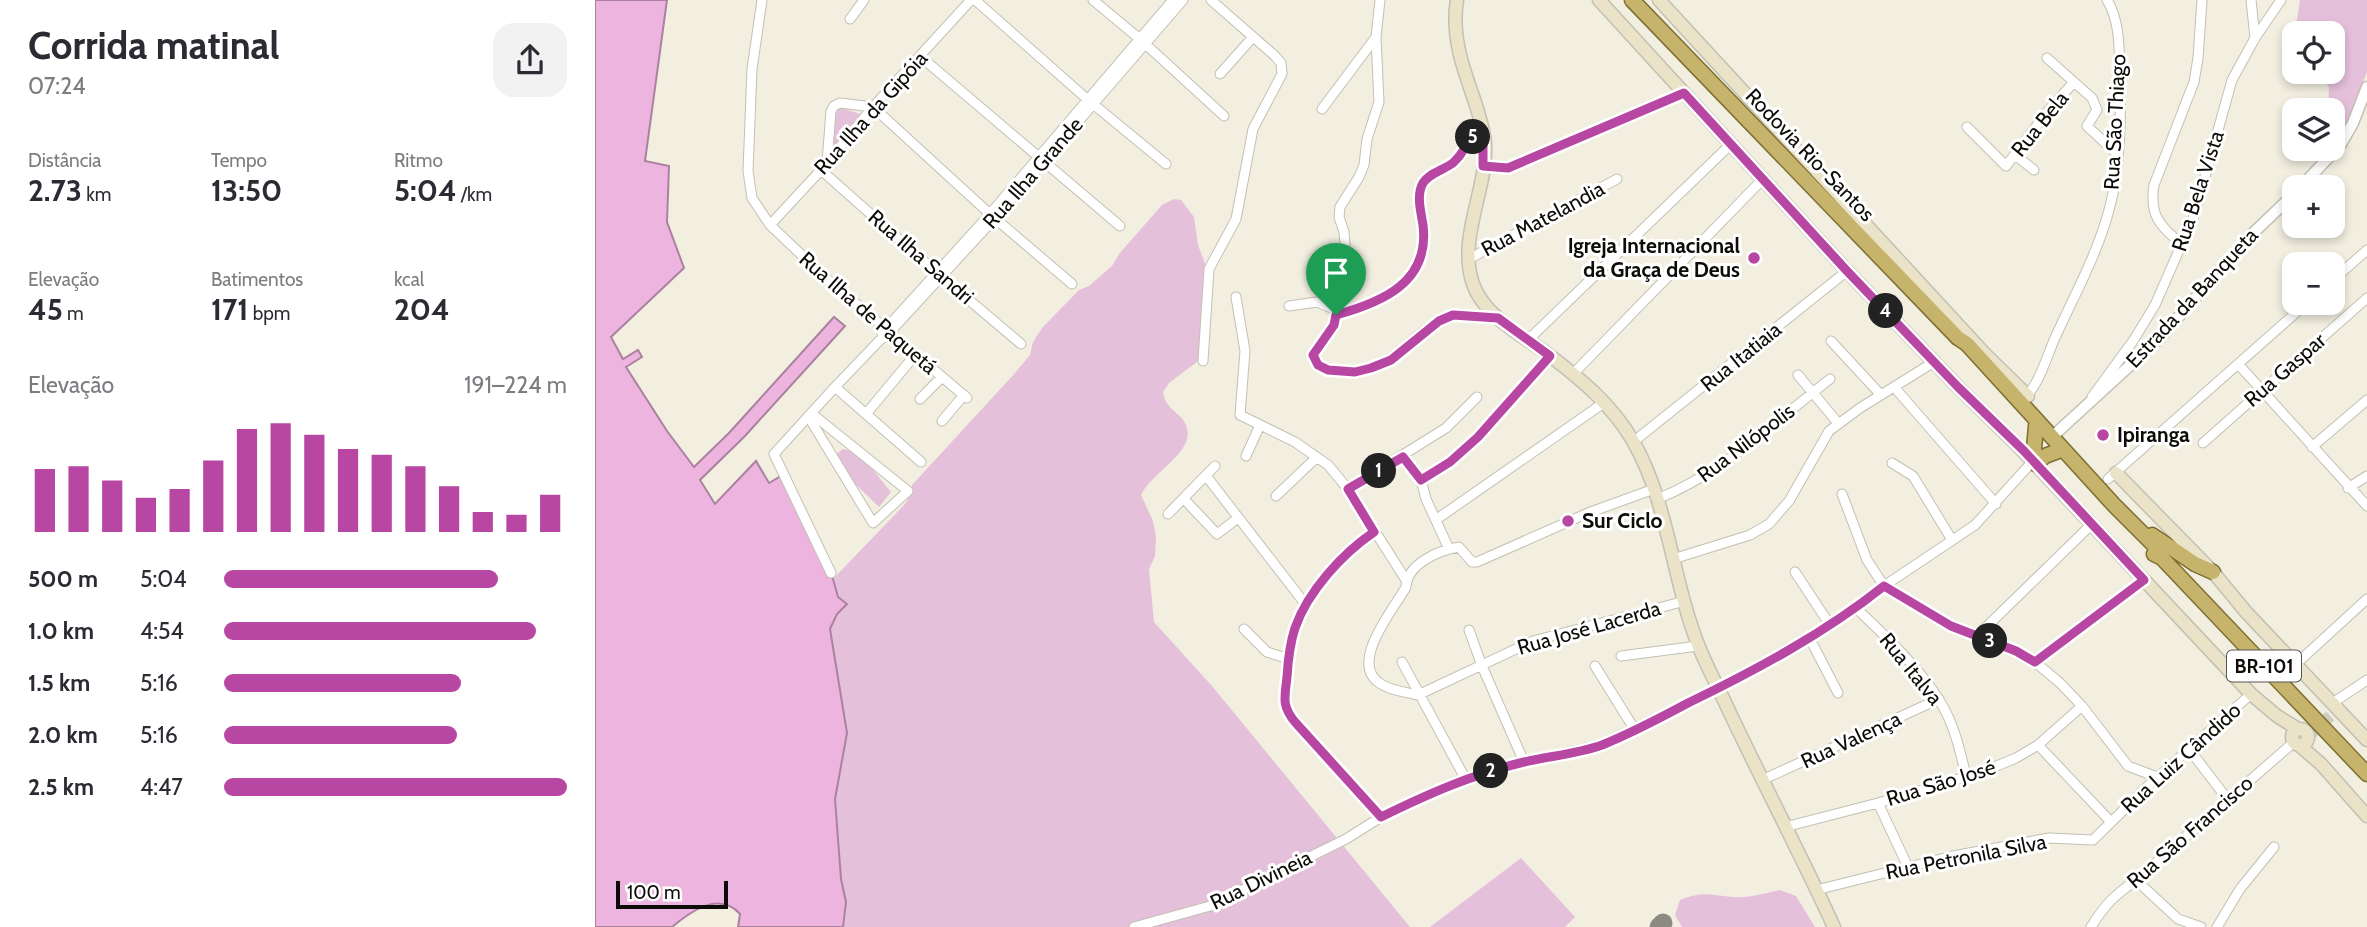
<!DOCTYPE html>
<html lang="pt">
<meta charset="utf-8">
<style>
body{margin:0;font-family:Cabin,sans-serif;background:#f2f2f3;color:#2b2b33;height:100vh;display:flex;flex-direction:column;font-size:26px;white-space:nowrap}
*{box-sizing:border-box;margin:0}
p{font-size:23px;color:#7c7c81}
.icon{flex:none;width:38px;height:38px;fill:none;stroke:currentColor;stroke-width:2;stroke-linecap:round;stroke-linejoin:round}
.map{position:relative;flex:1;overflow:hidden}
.drawer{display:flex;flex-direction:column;background:#fff;width:595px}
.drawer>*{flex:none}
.buttons{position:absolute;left:1687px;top:21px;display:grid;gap:14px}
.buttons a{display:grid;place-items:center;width:63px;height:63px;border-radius:14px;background:#fff;box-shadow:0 4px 10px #0003;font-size:35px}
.scale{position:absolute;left:21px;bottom:18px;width:112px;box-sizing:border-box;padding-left:7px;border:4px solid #0d0c08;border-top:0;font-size:19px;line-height:24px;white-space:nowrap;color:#0d0c08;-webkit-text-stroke:5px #fff;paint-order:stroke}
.pin{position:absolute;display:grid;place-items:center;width:60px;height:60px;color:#fff;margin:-72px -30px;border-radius:50% 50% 50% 0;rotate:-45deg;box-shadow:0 0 7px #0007}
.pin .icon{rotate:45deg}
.km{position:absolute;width:35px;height:35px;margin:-18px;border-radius:50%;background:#222;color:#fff;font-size:19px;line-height:35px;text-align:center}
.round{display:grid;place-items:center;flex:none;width:74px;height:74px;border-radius:21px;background:#f2f2f3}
.head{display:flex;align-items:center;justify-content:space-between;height:119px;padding:0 28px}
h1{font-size:38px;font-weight:700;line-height:52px}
.metrics{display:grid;grid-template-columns:repeat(3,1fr);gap:10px;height:119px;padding:7px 28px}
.metrics div{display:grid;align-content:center}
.metrics b{font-size:30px;font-weight:700}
.metrics small{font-size:19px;font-weight:400}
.metrics p{font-size:19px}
.chart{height:196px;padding:14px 28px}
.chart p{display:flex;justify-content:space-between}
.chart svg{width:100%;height:126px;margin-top:7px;stroke:#b847a3;stroke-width:6}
ul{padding:0 28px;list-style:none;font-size:23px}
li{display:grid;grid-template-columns:112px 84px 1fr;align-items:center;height:52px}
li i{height:18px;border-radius:9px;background:#b847a3}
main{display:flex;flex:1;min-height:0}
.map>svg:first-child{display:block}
</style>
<main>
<section class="drawer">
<div class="head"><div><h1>Corrida matinal</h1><p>07:24</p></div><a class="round"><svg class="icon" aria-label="share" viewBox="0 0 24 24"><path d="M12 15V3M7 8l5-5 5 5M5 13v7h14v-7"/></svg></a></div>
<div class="metrics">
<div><p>Distância</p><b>2.73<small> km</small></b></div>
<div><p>Tempo</p><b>13:50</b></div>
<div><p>Ritmo</p><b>5:04<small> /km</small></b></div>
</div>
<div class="metrics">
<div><p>Elevação</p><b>45<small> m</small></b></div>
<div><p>Batimentos</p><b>171<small> bpm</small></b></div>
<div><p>kcal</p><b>204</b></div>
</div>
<div class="chart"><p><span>Elevação</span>191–224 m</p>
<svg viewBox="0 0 160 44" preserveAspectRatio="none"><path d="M5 44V22M15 44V21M25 44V26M35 44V32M45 44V29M55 44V19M65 44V8M75 44V6M85 44V10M95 44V15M105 44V17M115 44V21M125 44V28M135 44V37M145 44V38M155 44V31"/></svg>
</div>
<ul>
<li><b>500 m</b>5:04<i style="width:80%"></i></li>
<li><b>1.0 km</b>4:54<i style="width:91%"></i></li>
<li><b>1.5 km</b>5:16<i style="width:69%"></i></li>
<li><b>2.0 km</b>5:16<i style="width:68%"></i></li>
<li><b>2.5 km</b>4:47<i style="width:100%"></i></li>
</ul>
</section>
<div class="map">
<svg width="1772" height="927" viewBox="0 0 1772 927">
<rect width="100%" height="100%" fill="#f2efe1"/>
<path fill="#e5c0db" d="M1705,0H1772V72L1751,126L1738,117V110H1733L1734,87L1723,72H1738V33H1700Z
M241,106L265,114L236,152Z
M579,199L586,200L599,217L603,245L611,266L606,359L574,383L568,392C571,412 588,412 592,428C599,453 556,473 546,495L558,521L561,536L560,556L554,569L559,622L617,686L815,927H248L251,902L246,879L240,799L252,733L235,629C243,611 244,599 238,579L310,504L317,493V485L420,373L435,355L438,342L447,328L484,290L494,286L517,266L524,254L567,205Z
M248,449C268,452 283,477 296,492L284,507L248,472L241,454Z
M926,858L980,917L970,927H835Z
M1185,890L1201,896L1220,927H1087L1080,915L1085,900C1110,890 1116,896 1140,897C1155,898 1171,893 1185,890Z"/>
<path fill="#eeb4e0" stroke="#aa829f" stroke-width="2" d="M0,0H72L50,161L74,166L72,222L89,268L16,337L28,359L43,350L47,357L31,367L72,431L99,467L134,433L239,317L250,326L150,436L105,480L120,504L161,461L174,483L186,476L238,579L243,597L252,604L242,614L235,629L252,733L240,799L246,879L251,902L248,927H143L145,914C124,891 96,911 77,927H0Z"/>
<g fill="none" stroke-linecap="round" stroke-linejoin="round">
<path stroke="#8d8a81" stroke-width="19" d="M1064,927L1068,923"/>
<path stroke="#d0cdc0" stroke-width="12" stroke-dasharray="12 6" stroke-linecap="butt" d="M1713,736L1744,708"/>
<defs>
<path id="minor" d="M167,0L157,69L153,171L157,198L175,225L231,278L372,398
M380,0L492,99L571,164
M498,0L546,40L629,116
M785,0L781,37L784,102L772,139L769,165L764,177L745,207L744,217L749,232L750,245L742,290L741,315L739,325L720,350L719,358C726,369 734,370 746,371C800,376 812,332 854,317C868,312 888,317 903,318
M255,19L269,0
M1660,38L1686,0
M326,57L525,226
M1452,58L1497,98L1502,110L1492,126L1522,154
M625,74L658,37
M727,109L781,37
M1372,127L1411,166L1452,112L1479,82
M1420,155L1439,170
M232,162L236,111L239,106L245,103L278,107L395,214L477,284
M888,166L913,168L1089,93
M226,170L341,272L426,344
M175,225L226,170L278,107L376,0
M1587,244C1565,227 1554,215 1559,185L1599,82L1603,58L1607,0
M874,259L1022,179
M1738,280L1772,250
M641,297L650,351L645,415L700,442L733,465L753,489L811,580
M694,306L722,302L741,310
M741,315C788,302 835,282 828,225C826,212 821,195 828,183C835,172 850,170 859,162C873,149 868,141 889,133
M287,333L395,214L578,0
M933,340L1136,144
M1236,341L1286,395
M608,361L614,269L641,219L658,129L687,74L686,63L680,56L616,0
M1643,364L1772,506
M978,374L1168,179
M1203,375L1243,423
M240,387L326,462
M1299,387L1401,504
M1497,397L1538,341L1560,305L1599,216L1637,80L1660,38L1656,0
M325,399L346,378
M1429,399C1445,383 1451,358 1460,338C1479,296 1502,255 1514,210C1526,167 1526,117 1525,72C1524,48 1525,21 1512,0
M271,414L320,355
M213,416L278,523L313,491L216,413
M347,421L369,395
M1038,442L1252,271
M1608,443L1772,298
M1717,447L1772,400
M651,456L665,425
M808,457L826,480L831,499L854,549
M1297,463L1318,476L1357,540
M612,477L711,605
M1513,479L1712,303
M826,480L855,462L882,437L955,356
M1753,488L1772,476
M753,489L851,428L882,397
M1059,489L993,513L882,562H877L864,547C844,550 812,564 811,587C799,609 752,664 786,684C796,691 811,692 823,695L938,641L1090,601
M1247,494L1272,560L1289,586L1356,626L1421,651L1440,662L1465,683L1487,706L1533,766L1562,777
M681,496L722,457
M589,499L622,534L643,518
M1062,499C1128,473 1179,422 1235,379
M573,514L620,466
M842,519L1010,402
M779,532C747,554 713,591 700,628C695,643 693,661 692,677C690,697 686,706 700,722L786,817
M1078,559L1155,535L1174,524L1194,501L1234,431L1265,408L1339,362
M1200,572L1235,625
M236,573L179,454L240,387L284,341L294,333L400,218L588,0
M1261,608C1288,634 1325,668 1344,700C1359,723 1365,750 1371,776
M649,629L672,652L694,659
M874,630L887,666L929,762
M1382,636L1497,524
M1214,637L1243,693
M1026,656L1103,646
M807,662L870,778
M1440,662L1549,580
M1701,664L1772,599
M1000,666L1040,730
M1739,702L1772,680
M1443,745L1516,822
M1594,749L1633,800
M1167,780L1344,699
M1283,803L1313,867
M1190,827L1283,803L1387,772L1421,758L1443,745L1487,706
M1541,880L1583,919L1606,927
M1221,890L1358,856L1454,838L1498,840L1555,784L1656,694
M539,927L615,906L751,839L786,817L841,790L870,778L929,762L1005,745L1124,688L1214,637L1261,608L1289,586L1380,525L1438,461
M1496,927C1511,903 1519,896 1541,880L1699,742
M1622,927L1645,889L1679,847"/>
<path id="tertiary" d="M1706,187L1746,144L1758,123L1772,87
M1458,436L1565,338L1656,235L1699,194"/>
<path id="secondary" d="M862,0C856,36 868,68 880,102C884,116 889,129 890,143C893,189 862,238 878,284C889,316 927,335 954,355C987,380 1017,405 1038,441C1074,504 1077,580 1104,647C1113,669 1125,691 1135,713C1169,785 1206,855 1239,927
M1004,0L1252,271L1363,387L1428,451L1656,694L1682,716L1703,729
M1064,0L1389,353L1433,396
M1521,473L1618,572L1651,612L1772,740
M1697 737a8 8 0 1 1 16 0a8 8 0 1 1-16 0Z
M1704,745L1726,764L1772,816"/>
<path id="trunk" d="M1037,0L1363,338L1372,344L1519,505L1563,549L1567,558
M1438,461L1441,426
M1441,464L1450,456L1463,451
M1557,535L1600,564L1618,572
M1559,554L1567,558L1772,774"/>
</defs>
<use href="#minor" stroke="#c3c0b3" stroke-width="11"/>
<use href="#tertiary" stroke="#c3c0b3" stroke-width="13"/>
<use href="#secondary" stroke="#c3c0b3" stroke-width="15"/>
<use href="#trunk" stroke="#7d6e31" stroke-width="17"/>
<use href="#minor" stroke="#fff" stroke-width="9"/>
<use href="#tertiary" stroke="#fff" stroke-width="10"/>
<use href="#secondary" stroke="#eae3c8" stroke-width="12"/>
<use href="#trunk" stroke="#c7b46c" stroke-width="14"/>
</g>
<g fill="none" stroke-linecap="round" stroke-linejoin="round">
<defs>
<path id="route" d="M1089,93L1252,271L1363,387L1429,451L1549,580L1440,662L1421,651L1356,626L1289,586C1230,633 1161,670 1093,703C1065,718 1037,733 1007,745C982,754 955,756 929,762C878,774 833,794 786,817L700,722C686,705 690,697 692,677C693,661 695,643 700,628C713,591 747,554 779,532L753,489L808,457L826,480L855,462L883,437L955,356L903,318L858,315L844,321L796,360L776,368L760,372L733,370L723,365L718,355L739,325L741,315C788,302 835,282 828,225C826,212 821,195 828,183C835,172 850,170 859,162C873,149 868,141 888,133V166L913,168Z"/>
</defs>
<use href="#route" stroke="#fff" stroke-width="14"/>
<use href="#route" stroke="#b847a3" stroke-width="9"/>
</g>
<g fill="#b847a3" stroke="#fff" stroke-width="2.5">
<circle cx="1159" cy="258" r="7"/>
<circle cx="1508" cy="435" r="7"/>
<circle cx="973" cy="521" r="7"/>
</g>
<g text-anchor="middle" stroke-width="6" stroke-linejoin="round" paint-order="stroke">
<rect fill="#fff" stroke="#565552" stroke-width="2" x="1632" y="650.5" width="74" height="31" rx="5"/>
<g font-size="19" font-weight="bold" fill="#0d0c08">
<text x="1669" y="673">BR-101</text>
</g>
<g font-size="21" fill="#0d0c08" stroke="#fff">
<text transform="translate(276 113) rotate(-48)" y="7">Rua Ilha da Gipóia</text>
<text transform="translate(1520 122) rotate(-87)" y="7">Rua São Thiago</text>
<text transform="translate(1445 124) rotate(-51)" y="7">Rua Bela</text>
<text transform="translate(1215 155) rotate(46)" y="7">Rodovia Rio-Santos</text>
<text transform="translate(438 173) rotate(-49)" y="7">Rua Ilha Grande</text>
<text transform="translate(1603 191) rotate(-72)" y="7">Rua Bela Vista</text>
<text transform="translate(948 219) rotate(-28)" y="7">Rua Matelandia</text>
<text transform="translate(326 257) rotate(41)" y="7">Rua Ilha Sandri</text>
<text transform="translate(1597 298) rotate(-47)" y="7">Estrada da Banqueta</text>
<text transform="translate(273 313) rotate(41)" y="7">Rua Ilha de Paquetá</text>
<text transform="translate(1146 357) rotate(-39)" y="7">Rua Itatiaia</text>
<text transform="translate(1690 370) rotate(-41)" y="7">Rua Gaspar</text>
<text transform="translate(1151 443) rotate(-37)" y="7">Rua Nilópolis</text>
<text transform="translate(994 628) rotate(-16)" y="7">Rua José Lacerda</text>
<text transform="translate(1316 669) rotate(51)" y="7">Rua Italva</text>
<text transform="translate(1256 740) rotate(-25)" y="7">Rua Valença</text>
<text transform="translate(1586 758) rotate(-42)" y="7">Rua Luiz Cândido</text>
<text transform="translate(1346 783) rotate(-17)" y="7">Rua São José</text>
<text transform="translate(1595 832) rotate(-41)" y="7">Rua São Francisco</text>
<text transform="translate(1371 857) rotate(-11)" y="7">Rua Petronila Silva</text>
<text transform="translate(666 880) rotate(-26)" y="7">Rua Divineia</text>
</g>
<g font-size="21" font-weight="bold" fill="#0d0c08" stroke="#fff" text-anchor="start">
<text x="1145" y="253" text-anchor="end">Igreja Internacional<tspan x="1145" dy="24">da Graça de Deus</tspan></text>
<text x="1522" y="442">Ipiranga</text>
<text x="987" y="528">Sur Ciclo</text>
</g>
</g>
</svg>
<div class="buttons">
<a><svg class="icon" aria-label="locate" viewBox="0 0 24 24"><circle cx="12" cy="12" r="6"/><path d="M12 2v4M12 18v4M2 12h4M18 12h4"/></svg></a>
<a><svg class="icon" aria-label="layers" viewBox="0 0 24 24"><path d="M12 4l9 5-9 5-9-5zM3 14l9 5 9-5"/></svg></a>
<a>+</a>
<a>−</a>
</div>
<div class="scale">100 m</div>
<div class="pin" style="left:741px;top:315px;background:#1e9e55"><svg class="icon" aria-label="arrive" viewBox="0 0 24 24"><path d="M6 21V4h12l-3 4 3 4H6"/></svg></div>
<b class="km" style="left:784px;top:471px">1</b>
<b class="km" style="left:896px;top:771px">2</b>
<b class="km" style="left:1395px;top:641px">3</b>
<b class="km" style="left:1291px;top:311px">4</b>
<b class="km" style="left:878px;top:137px">5</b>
</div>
</main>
